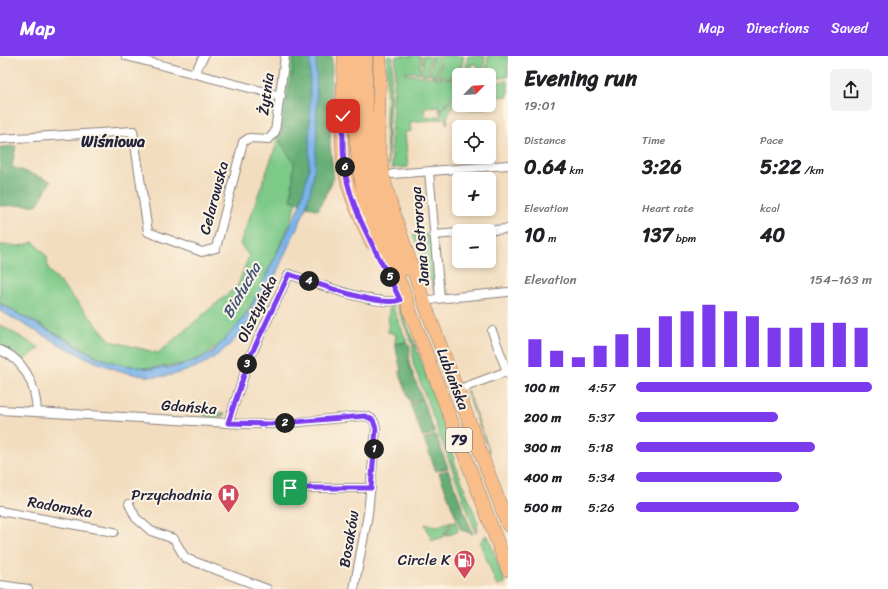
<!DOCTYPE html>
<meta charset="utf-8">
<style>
body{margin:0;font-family:Sriracha,sans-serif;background:#f2f2f2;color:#202124;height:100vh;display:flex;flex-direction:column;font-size:15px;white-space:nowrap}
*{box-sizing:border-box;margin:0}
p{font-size:13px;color:#757577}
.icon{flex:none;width:22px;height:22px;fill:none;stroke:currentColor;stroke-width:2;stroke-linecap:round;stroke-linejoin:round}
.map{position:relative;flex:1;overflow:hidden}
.panel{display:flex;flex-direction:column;background:#fff;width:380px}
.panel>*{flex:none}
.needle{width:26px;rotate:65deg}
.buttons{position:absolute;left:452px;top:12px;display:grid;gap:8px}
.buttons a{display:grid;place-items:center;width:44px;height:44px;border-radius:6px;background:#fff;box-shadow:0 2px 6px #0003;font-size:20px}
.pin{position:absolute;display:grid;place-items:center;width:34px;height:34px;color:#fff;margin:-17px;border-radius:8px;box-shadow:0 2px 6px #0006}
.km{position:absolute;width:20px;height:20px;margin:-10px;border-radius:50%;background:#222;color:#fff;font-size:11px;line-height:20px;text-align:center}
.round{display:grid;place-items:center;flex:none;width:42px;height:42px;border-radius:6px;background:#f2f2f2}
.head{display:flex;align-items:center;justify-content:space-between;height:68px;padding:0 16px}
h1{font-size:22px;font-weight:800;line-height:30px}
.metrics{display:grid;grid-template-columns:repeat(3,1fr);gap:6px;height:68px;padding:4px 16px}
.metrics div{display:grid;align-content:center}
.metrics b{font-size:20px;font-weight:800}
.metrics small{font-size:11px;font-weight:400}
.metrics p{font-size:11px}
.chart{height:112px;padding:8px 16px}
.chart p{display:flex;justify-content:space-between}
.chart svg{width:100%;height:72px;margin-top:4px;stroke:#7c3aed;stroke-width:6}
ul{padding:0 16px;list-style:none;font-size:13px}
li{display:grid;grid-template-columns:64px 48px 1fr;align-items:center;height:30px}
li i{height:10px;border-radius:5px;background:#7c3aed}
header{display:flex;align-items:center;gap:24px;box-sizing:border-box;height:56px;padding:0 20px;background:#7c3aed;color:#fff}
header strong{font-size:19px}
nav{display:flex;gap:22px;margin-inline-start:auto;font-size:14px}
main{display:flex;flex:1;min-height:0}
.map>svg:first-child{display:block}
</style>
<header>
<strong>Map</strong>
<nav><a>Map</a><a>Directions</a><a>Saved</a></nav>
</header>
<main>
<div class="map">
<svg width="508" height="533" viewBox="0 0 508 533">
<rect width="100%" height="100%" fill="#fcf5e5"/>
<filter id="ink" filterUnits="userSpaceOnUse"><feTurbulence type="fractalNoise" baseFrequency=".025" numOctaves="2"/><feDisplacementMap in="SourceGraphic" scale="8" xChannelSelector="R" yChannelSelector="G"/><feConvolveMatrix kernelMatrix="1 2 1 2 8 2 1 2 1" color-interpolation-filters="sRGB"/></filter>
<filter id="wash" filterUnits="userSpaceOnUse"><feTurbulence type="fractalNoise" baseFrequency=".012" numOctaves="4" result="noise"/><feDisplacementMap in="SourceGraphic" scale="16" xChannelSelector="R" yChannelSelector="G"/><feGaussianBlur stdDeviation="0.9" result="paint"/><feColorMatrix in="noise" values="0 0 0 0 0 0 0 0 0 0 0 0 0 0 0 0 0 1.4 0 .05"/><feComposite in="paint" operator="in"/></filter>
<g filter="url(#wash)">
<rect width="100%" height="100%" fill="#f3ddbf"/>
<path fill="#7cc988" stroke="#4f7662" d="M290,0H304L298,143L290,167L257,239L239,268L219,289L203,301L183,308L152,312L136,311L118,308L101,302L0,247V189L20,190L34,186L47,201L48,213L111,285L158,297L238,229L249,200L240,188L276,90Z
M387,0H393L388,72V110L386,77Z
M396,0H421L420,17L406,16L405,18L459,24L458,33L439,55V50L424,51L425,61L440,60L443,63L410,66L411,75L405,76L408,111L392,112L391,83Z
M423,0H430L429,18H422Z
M432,0H439L437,20L431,19Z
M441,0H464L459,22L439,20Z
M468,0H485L483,19H476V16L478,15V8H471L472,19H465Z
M488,0H508V21L489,23V19H486Z
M508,25V40L495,41L493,26Z
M457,36L447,62L448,67L447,68L445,62L440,58V56Z
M466,49H485L486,52L467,54Z
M431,178L436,237L413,179Z
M391,250H392L407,286L395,288L396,278L388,276L389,254Z
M397,250L401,252L443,362L455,408L478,467L476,477L413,307V290Z
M0,269L40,292L22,305L16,298L0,291Z
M467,334L490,397L466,335Z
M203,356L225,358L221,361L204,360Z
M455,464L458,473L457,476L445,480Z
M452,465L443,481L432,485L425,468L435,471Z
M485,480H488L505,527L497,530L480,487Z"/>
<path fill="#65ad74" stroke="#446858" d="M295,0H332L330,90L334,122L318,154L291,144L294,107L280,86Z
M16,90L12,111L51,125L37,149L0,150V91Z
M407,286L410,291L409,308L422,342L410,346L399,315H401L395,288Z
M422,343L435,377L423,381L410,348Z
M436,379L448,412L436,415L424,383Z
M448,414L473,478L461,474L439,417Z"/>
<path fill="#79b4ea" stroke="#4e6b92" d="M310,0H316C316,47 321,98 308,144C304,160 295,176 288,191C266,241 242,297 186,315C172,319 160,322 145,320C96,314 43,278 0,255V248L99,302L118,308L150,313L173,311L190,307L212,297L239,268L250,253L299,152L309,113Z"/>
</g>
<g filter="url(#ink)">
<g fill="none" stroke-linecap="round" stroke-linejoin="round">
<defs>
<path id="street" d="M126,0L281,40
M194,18L204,0
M0,83L133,75L148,176L202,196L216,192L243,86L249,82L269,83L275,76L285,0
M429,115L440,242
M393,118L508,109
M479,175L508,173
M434,179L459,177
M424,246L436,243L508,236
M492,275L508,318
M0,294C25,304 36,330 37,356
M457,334L508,315
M0,354L246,368H279L362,360C371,360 375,364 376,373L368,458L354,533
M228,367L250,301L289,218C312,226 380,252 400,244
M290,432H371
M129,448L136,462L151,475L174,483L185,502L267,533
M0,455L114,476
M0,529L28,533"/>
<path id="primary" d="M344,0C344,35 339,83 345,116C350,141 361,164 372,187
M355,0C355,54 353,107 370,160C381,192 402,222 410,255L508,514
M366,0C366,29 364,59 367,89C371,133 386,174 406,213
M380,0L378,86L384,123L391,149L424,246L508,469"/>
</defs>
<use href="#street" stroke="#8a807d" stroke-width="10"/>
<use href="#primary" stroke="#8a807d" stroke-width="14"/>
<use href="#street" stroke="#fff" stroke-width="8"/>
<use href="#primary" stroke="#f8bd88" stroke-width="13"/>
</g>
</g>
<g fill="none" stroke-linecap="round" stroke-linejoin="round" filter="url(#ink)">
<defs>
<path id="route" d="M290,432H371L376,373L373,364L365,360L270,368L228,367L250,301L289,218C313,226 380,252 400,244C381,202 353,161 345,115C342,96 343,78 343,60"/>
</defs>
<use href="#route" stroke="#fff" stroke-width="8"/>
<use href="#route" stroke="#7c3aed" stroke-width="5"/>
</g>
<defs>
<symbol id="hospital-pin" viewBox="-11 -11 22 30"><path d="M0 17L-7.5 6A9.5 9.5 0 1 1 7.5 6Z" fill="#d1495b" stroke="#fcf5e5"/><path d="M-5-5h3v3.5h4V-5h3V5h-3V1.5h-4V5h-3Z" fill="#fff"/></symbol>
<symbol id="fuel-pin" viewBox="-11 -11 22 30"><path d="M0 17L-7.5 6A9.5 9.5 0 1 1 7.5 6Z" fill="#d1495b" stroke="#fcf5e5"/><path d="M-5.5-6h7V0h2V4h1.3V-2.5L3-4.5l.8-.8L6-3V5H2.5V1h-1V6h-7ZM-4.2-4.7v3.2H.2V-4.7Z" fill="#fff"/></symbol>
</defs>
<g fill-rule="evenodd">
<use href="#hospital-pin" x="216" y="426" width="25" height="34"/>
<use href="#fuel-pin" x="452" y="492" width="25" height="34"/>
</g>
<g text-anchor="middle" stroke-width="4" stroke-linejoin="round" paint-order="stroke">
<rect fill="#fcf5e5" stroke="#63616e" stroke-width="1" x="446" y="372" width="26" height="24" rx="3"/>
<g font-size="14" font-weight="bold" fill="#22223b">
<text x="459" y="389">79</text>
</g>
<g font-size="15" fill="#22223b" stroke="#fcf5e5">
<text transform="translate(266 38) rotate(-82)" y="5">Żytnia</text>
<text transform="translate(214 142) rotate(-75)" y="5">Celarowska</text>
<text transform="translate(420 180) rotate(-95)" y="5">Jana Ostroroga</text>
<text transform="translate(257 253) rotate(-64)" y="5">Olsztyńska</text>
<text transform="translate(453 323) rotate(69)" y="5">Lublańska</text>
<text transform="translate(189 351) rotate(4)" y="5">Gdańska</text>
<text transform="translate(60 451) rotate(10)" y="5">Radomska</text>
<text transform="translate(349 483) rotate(-80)" y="5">Bosaków</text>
</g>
<g font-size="15" fill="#22223b" stroke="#fcf5e5" text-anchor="end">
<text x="212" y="444">Przychodnia</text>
<text x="450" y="509">Circle K</text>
</g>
<g font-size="16" font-weight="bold" fill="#22223b" stroke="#fcf5e5">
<text x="113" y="91">Wiśniowa</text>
</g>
<g font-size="16" font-style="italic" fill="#405578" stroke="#fcf5e5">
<text transform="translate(241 234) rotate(-60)" y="6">Białucha</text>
</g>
</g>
</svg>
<div class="buttons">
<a><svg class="needle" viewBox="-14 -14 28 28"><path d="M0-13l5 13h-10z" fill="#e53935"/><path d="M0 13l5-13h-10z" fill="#757577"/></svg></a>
<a><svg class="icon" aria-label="locate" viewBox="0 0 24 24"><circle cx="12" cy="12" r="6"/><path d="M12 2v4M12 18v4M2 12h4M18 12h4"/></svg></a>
<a>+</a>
<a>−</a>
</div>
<div class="pin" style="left:290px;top:432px;background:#1e9e55"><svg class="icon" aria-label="arrive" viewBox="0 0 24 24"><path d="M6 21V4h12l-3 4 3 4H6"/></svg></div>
<div class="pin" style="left:343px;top:60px;background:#d93025"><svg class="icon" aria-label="check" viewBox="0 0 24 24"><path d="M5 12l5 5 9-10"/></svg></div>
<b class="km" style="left:374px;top:393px">1</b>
<b class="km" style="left:285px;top:367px">2</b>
<b class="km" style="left:247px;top:308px">3</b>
<b class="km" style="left:309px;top:225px">4</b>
<b class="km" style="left:390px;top:221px">5</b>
<b class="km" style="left:345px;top:111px">6</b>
</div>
<section class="panel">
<div class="head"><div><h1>Evening run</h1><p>19:01</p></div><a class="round"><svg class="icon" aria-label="share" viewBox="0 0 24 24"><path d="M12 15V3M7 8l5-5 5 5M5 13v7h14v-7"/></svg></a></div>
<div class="metrics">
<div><p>Distance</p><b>0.64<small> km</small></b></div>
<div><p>Time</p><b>3:26</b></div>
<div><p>Pace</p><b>5:22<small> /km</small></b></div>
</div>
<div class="metrics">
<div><p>Elevation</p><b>10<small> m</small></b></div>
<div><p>Heart rate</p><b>137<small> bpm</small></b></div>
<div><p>kcal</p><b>40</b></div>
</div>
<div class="chart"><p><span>Elevation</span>154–163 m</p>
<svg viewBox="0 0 160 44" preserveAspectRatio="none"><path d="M5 44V27M15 44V34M25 44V38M35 44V31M45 44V24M55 44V20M65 44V13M75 44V10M85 44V6M95 44V10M105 44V13M115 44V20M125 44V20M135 44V17M145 44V17M155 44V20"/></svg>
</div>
<ul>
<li><b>100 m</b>4:57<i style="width:100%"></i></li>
<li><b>200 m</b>5:37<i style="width:60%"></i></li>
<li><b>300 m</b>5:18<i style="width:76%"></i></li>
<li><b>400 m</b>5:34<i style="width:62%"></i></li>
<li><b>500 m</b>5:26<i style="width:69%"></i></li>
</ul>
</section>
</main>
